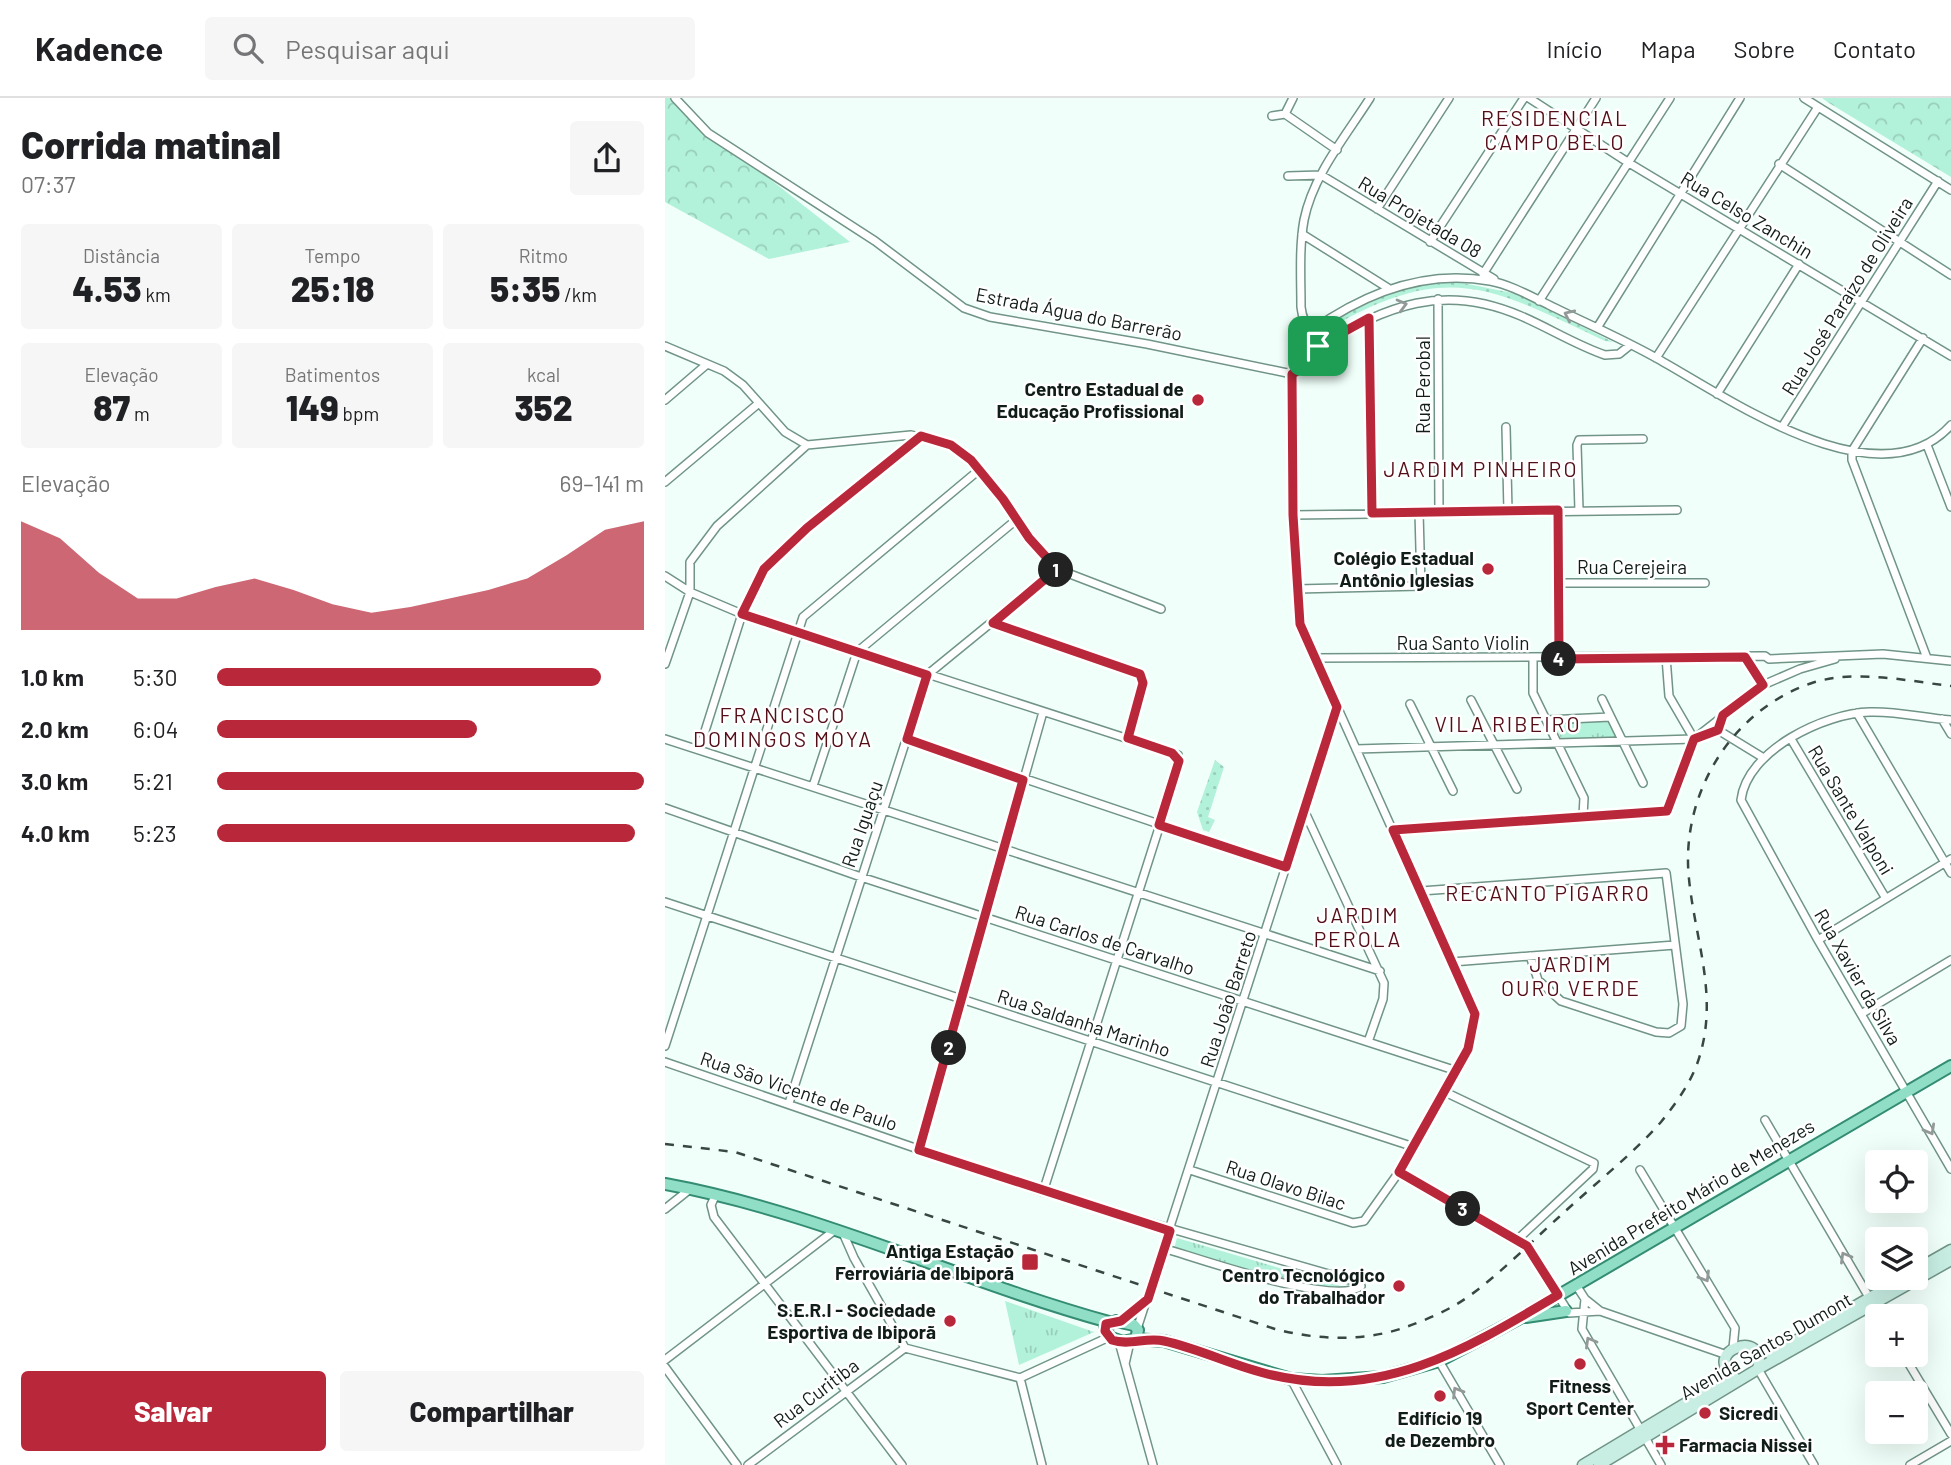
<!DOCTYPE html>
<html lang="pt">
<meta charset="utf-8">
<style>
body{margin:0;font-family:Barlow,sans-serif;background:#f6f6f6;color:#202124;height:100vh;display:flex;flex-direction:column;font-size:26px;white-space:nowrap}
*{box-sizing:border-box;margin:0}
p{font-size:23px;color:#757577}
.icon{flex:none;width:38px;height:38px;fill:none;stroke:currentColor;stroke-width:2;stroke-linecap:round;stroke-linejoin:round}
.map{position:relative;flex:1;overflow:hidden}
.panel{display:flex;flex-direction:column;background:#fff;width:665px}
.panel>*{flex:none}
.buttons{position:absolute;left:1200px;top:1052px;display:grid;gap:14px}
.buttons a{display:grid;place-items:center;width:63px;height:63px;border-radius:7px;background:#fff;box-shadow:0 7px 28px #0002;font-size:35px}
.pin{position:absolute;display:grid;place-items:center;width:60px;height:60px;color:#fff;margin:-30px;border-radius:14px;box-shadow:0 4px 10px #0006}
.km{position:absolute;width:35px;height:35px;margin:-18px;border-radius:50%;background:#222;color:#fff;font-size:19px;line-height:35px;text-align:center}
.round{display:grid;place-items:center;flex:none;width:74px;height:74px;border-radius:7px;background:#f6f6f6}
.head{display:flex;align-items:center;justify-content:space-between;height:119px;padding:0 21px}
h1{font-size:38px;font-weight:800;line-height:52px}
.stats{display:grid;grid-template-columns:repeat(3,1fr);gap:10px;height:119px;padding:7px 21px}
.stats div{display:grid;align-content:center;border-radius:7px;background:#f6f6f6;text-align:center}
.stats b{font-size:35px;font-weight:800}
.stats small{font-size:19px;font-weight:400}
.stats p{font-size:19px}
.chart{height:196px;padding:14px 21px}
.chart p{display:flex;justify-content:space-between}
.chart svg{width:100%;height:126px;margin-top:7px;fill:#b9283a;opacity:.7}
.cta{display:flex;gap:14px;margin-top:auto;padding:14px 21px}
.cta a{flex:1;height:80px;border-radius:7px;background:#b9283a;color:#fff;font-size:28px;font-weight:800;line-height:80px;text-align:center}
.cta a+a{background:#f6f6f6;color:#202124}
ul{padding:0 21px;list-style:none;font-size:23px}
li{display:grid;grid-template-columns:112px 84px 1fr;align-items:center;height:52px}
li i{height:18px;border-radius:9px;background:#b9283a}
header{display:flex;align-items:center;gap:42px;box-sizing:border-box;height:98px;padding:0 35px;background:#fff;border-bottom:2px solid #e0e0e0}
header strong{font-size:33px}
nav{display:flex;gap:38px;margin-inline-start:auto;font-size:24px}
.search{width:490px;height:63px;background:#f6f6f6;display:flex;align-items:center;gap:18px;box-sizing:border-box;padding:0 24px;border-radius:7px;color:#757577;font-size:26px}
main{display:flex;flex:1;min-height:0}
.map>svg:first-child{display:block}
</style>
<header>
<strong>Kadence</strong>
<div class="search"><svg class="icon" aria-label="search" viewBox="0 0 24 24"><circle cx="10" cy="10" r="6"/><path d="M15 15l6 6"/></svg>Pesquisar aqui</div>
<nav><a>Início</a><a>Mapa</a><a>Sobre</a><a>Contato</a></nav>
</header>
<main>
<section class="panel">
<div class="head"><div><h1>Corrida matinal</h1><p>07:37</p></div><a class="round"><svg class="icon" aria-label="share" viewBox="0 0 24 24"><path d="M12 15V3M7 8l5-5 5 5M5 13v7h14v-7"/></svg></a></div>
<div class="stats">
<div><p>Distância</p><b>4.53<small> km</small></b></div>
<div><p>Tempo</p><b>25:18</b></div>
<div><p>Ritmo</p><b>5:35<small> /km</small></b></div>
</div>
<div class="stats">
<div><p>Elevação</p><b>87<small> m</small></b></div>
<div><p>Batimentos</p><b>149<small> bpm</small></b></div>
<div><p>kcal</p><b>352</b></div>
</div>
<div class="chart"><p><span>Elevação</span>69–141 m</p>
<svg viewBox="0 0 160 44" preserveAspectRatio="none"><path d="M0 44V6L10 12L20 24L30 33L40 33L50 29L60 26L70 30L80 35L90 38L100 36L110 33L120 30L130 26L140 18L150 9L160 6V44z"/></svg>
</div>
<ul>
<li><b>1.0 km</b>5:30<i style="width:90%"></i></li>
<li><b>2.0 km</b>6:04<i style="width:61%"></i></li>
<li><b>3.0 km</b>5:21<i style="width:100%"></i></li>
<li><b>4.0 km</b>5:23<i style="width:98%"></i></li>
</ul>
<div class="cta"><a>Salvar</a><a>Compartilhar</a></div>
</section>
<div class="map">
<svg width="1286" height="1367" viewBox="0 0 1286 1367">
<defs>
<pattern id="grass-dots" width="8" height="8" patternUnits="userSpaceOnUse" patternTransform="scale(1.75)"><rect width="8" height="8" fill="#b2f1da"/><path d="M2 2h.1M6 6h.1" fill="none" stroke="#98ceba" stroke-width="1.8" stroke-linecap="round"/></pattern>
<pattern id="forest-crowns" width="20" height="18" patternUnits="userSpaceOnUse" patternTransform="scale(1.75)"><rect width="20" height="18" fill="#b2f1da"/><path d="M2 6a3 3 0 1 1 6 0M12 15a3 3 0 1 1 6 0" fill="none" stroke="#98ceba"/></pattern>
<pattern id="park-tufts" width="24" height="20" patternUnits="userSpaceOnUse" patternTransform="scale(1.75)"><rect width="24" height="20" fill="#b2f1da"/><path d="M3 7l-1-3M5 7V3M7 7l1-3M15 17l-1-3M17 17v-4M19 17l1-3" fill="none" stroke="#98ceba"/></pattern>
</defs>
<rect width="100%" height="100%" fill="#f0fff9"/>
<path fill="url(#grass-dots)" d="M793,184L852,196L948,244L940,243C826,189 783,162 665,230L661,228C693,195 749,186 793,184Z
M550,662L559,669L543,719L550,722L544,734L538,732L532,714Z"/>
<path fill="url(#forest-crowns)" d="M0,0H6L39,38L101,78L185,144L104,161L0,104Z
M1157,0H1286V79L1164,5Z"/>
<path fill="url(#park-tufts)" d="M942,621L953,640L897,643L889,624Z
M512,1140L679,1189V1190L629,1186L509,1151Z
M340,1203L429,1234L354,1267Z"/>
<g fill="none" stroke-linecap="round" stroke-linejoin="round">
<defs>
<path id="minor" d="M10,0L43,35L210,143L299,210L325,219L482,246L627,276
M864,0L964,65L1286,258
M1139,0L1286,92
M620,16L628,0
M607,18L620,16L672,52
M1114,66L1286,177
M623,78L656,77L829,181
M712,111L784,0
M637,136L723,190
M765,144L859,0
M818,176L931,0
M773,201L774,414
M874,203L1005,0
M704,220L707,415
M932,230L1075,0
M646,233C698,196 760,171 825,183C846,187 865,198 884,207C920,225 958,241 993,261C1063,300 1214,407 1286,327
M1258,240L1187,353V362L1262,560
M0,248L59,273L78,287L120,334L142,347L246,337L286,347L306,362L338,401L364,440L392,471L496,511
M653,248C723,208 778,184 856,218C884,230 911,247 940,257L954,256L964,248
M991,260L1153,9
M627,276C679,252 639,243 636,209C636,180 634,150 639,122C648,77 681,38 705,0
M1052,296L1134,166
M0,302L41,267
M841,329L843,413
M1117,329L1273,83
M1262,347L1286,409
M0,384L94,305
M893,412L894,561
M914,412L912,347L914,342L978,341
M628,417L1012,412
M0,478L25,494L77,516L513,657L514,667L378,1094
M894,485H1040
M632,491L756,488L754,414
M328,525L475,576L478,585L463,640
M1001,559L1004,598L1029,641
M1080,559L1098,587
M650,560L1100,558L1104,561L1218,556L1286,563
M868,561V595L919,700L918,718
M0,566L25,494V464L52,428L142,347
M937,601L978,685
M806,602L852,691
M745,606L788,693
M1192,615L1286,775
M1277,621L1286,636
M882,622L945,619
M1286,622C1259,620 1232,613 1205,614C1160,615 1082,652 1076,702L1153,842L1286,1071
M0,641L715,873
M242,641L621,769
M1126,641L1220,799
M691,651L1029,641L1053,632L1097,659
M34,652L77,516L99,471L142,431L255,338
M148,688L192,554L351,422
M0,710L196,779L792,973
M639,712L719,885L718,901L703,944
M728,732L1002,713L1029,641L1098,587L1135,571L1170,561
M756,793L1001,775L1018,906L1016,928L1004,935L991,934L896,903L873,882L865,858
M0,804L749,1049
M1153,842L1286,761
M787,864L1010,847
M1196,916L1286,862
M0,948L138,519L314,372
M0,964L378,1094L695,1185L696,1188C670,1209 533,1160 498,1150
M780,994L929,1065L928,1071L852,1142
M124,1005L262,577L392,471
M1100,1022L1215,1218
M254,1052L378,614
M525,1072L688,1125L699,1123L734,1074L803,951L810,916L635,526L628,417L627,276
M975,1072L1070,1230L1068,1250
M734,1074L862,1148L904,1215L935,1213
M51,1096L46,1107L49,1119L237,1367
M0,1111L25,1091
M178,1135L189,1160L240,1250L355,1280L444,1239
M911,1187L920,1201L935,1213L1062,1257
M920,1201L917,1231L996,1367
M456,1223L480,1204
M472,1231L672,610
M454,1244L488,1367
M1238,1256L1286,1336
M0,1262L170,1132
M774,1263L835,1367
M460,1266L465,1244
M0,1269L72,1367
M1093,1271L1149,1367
M355,1280L377,1367
M626,1281L672,1367
M83,1367L240,1250
M1245,1367L1286,1343"/>
<path id="secondary" d="M1251,1172L1286,1152
M1106,1257L1239,1180
M1070,1280C1034,1253 1103,1229 1093,1271
M918,1367L1066,1278
M934,1367L1093,1271L1286,1162"/>
<path id="primary" d="M0,1086C153,1114 295,1183 444,1224
M861,1219L901,1213
M451,1223L469,1227L473,1232L471,1241L458,1244L444,1239L440,1228Z
M471,1241L499,1243L626,1281L657,1283L718,1279L774,1263L855,1220L1286,968"/>
</defs>
<use href="#minor" stroke="#719487" stroke-width="10"/>
<use href="#secondary" stroke="#719487" stroke-width="13"/>
<use href="#primary" stroke="#348c72" stroke-width="14"/>
<use href="#minor" stroke="#fff" stroke-width="7"/>
<use href="#secondary" stroke="#c8eee3" stroke-width="10"/>
<use href="#primary" stroke="#91dec7" stroke-width="10"/>
<path stroke="#394742" stroke-width="2.5" stroke-dasharray="9 9" stroke-linecap="butt" d="M0,1046L70,1054L610,1231C652,1242 699,1244 741,1229C758,1223 777,1215 792,1206C824,1187 866,1144 894,1119C927,1088 966,1058 996,1024C1012,1004 1028,982 1035,957C1053,896 1030,841 1024,781C1015,697 1066,612 1147,585C1190,571 1242,583 1286,588"/>
</g>
<defs><path id="oneway-chevron" d="M-2-3.5L2.5 0L-2 3.5" fill="none" stroke-width="1.6" stroke-linecap="round" stroke-linejoin="round" transform="scale(1.75)"/></defs>
<g stroke="#939998">
<use href="#oneway-chevron" transform="translate(737 207) rotate(-15)"/>
<use href="#oneway-chevron" transform="translate(904 217) rotate(-155)"/>
<use href="#oneway-chevron" transform="translate(1265 1032) rotate(61)"/>
<use href="#oneway-chevron" transform="translate(1180 1159) rotate(-120)"/>
<use href="#oneway-chevron" transform="translate(1040 1179) rotate(59)"/>
<use href="#oneway-chevron" transform="translate(925 1244) rotate(-120)"/>
<use href="#oneway-chevron" transform="translate(792 1294) rotate(-121)"/>
</g>
<g fill="none" stroke-linecap="round" stroke-linejoin="round">
<defs>
<path id="route" d="M704,220L707,415L893,412L894,561L1080,559L1098,587L1058,617L1053,632L1029,641L1002,713L728,732L810,916L803,951L734,1074L862,1148L893,1197C802,1251 717,1303 607,1277C570,1269 536,1251 499,1243C481,1239 464,1248 447,1242L440,1233L441,1226L456,1223L483,1201L505,1133L254,1052L358,682L242,641L262,577L77,516L99,471L142,430L256,338L286,347L306,362L338,401L364,440L392,471L328,525L475,576L478,585L463,640L507,655L514,663L494,727L621,769L672,609L635,526L628,417L627,276L648,265L653,248Z"/>
</defs>
<use href="#route" stroke="#fff" stroke-width="14"/>
<use href="#route" stroke="#b9283a" stroke-width="9"/>
</g>
<g fill="#b9283a" stroke="#fff" stroke-width="2.5">
<circle cx="533" cy="302" r="7"/>
<circle cx="823" cy="471" r="7"/>
<rect x="356" y="1155" width="18" height="18" rx="3.5"/>
<circle cx="734" cy="1188" r="7"/>
<circle cx="285" cy="1223" r="7"/>
<circle cx="915" cy="1266" r="7"/>
<circle cx="775" cy="1298" r="7"/>
<circle cx="1040" cy="1315" r="7"/>
<path d="M996.5 1336.5h7v7h7v7h-7v7h-7v-7h-7v-7h7z"/>
</g>
<g text-anchor="middle" stroke-width="5" stroke-linejoin="round" paint-order="stroke">
<g font-size="19" fill="#101d19" stroke="#fff">
<text transform="translate(1082 117) rotate(31)" y="7">Rua Celso Zanchin</text>
<text transform="translate(755 119) rotate(31)" y="7">Rua Projetada 08</text>
<text transform="translate(1182 198) rotate(-58)" y="7">Rua José Paraízo de Oliveira</text>
<text transform="translate(414 216) rotate(11)" y="7">Estrada Água do Barrerão</text>
<text transform="translate(758 287) rotate(-90)" y="7">Rua Perobal</text>
<text x="967" y="476">Rua Cerejeira</text>
<text x="798" y="552">Rua Santo Violin</text>
<text transform="translate(1186 712) rotate(59)" y="7">Rua Sante Valponi</text>
<text transform="translate(197 726) rotate(-71)" y="7">Rua Iguaçu</text>
<text transform="translate(440 842) rotate(18)" y="7">Rua Carlos de Carvalho</text>
<text transform="translate(1193 879) rotate(60)" y="7">Rua Xavier da Silva</text>
<text transform="translate(563 901) rotate(-72)" y="7">Rua João Barreto</text>
<text transform="translate(419 925) rotate(18)" y="7">Rua Saldanha Marinho</text>
<text transform="translate(134 993) rotate(19)" y="7">Rua São Vicente de Paulo</text>
<text transform="translate(621 1087) rotate(18)" y="7">Rua Olavo Bilac</text>
<text transform="translate(1026 1099) rotate(-31)" y="7">Avenida Prefeito Mário de Menezes</text>
<text transform="translate(1101 1248) rotate(-30)" y="7">Avenida Santos Dumont</text>
<text transform="translate(151 1295) rotate(-37)" y="7">Rua Curitiba</text>
</g>
<g font-size="19" font-weight="bold" fill="#101d19" stroke="#fff" text-anchor="end">
<text x="519" y="298">Centro Estadual de<tspan x="519" dy="22">Educação Profissional</tspan></text>
<text x="809" y="467">Colégio Estadual<tspan x="809" dy="22">Antônio Iglesias</tspan></text>
<text x="349" y="1160">Antiga Estação<tspan x="349" dy="22">Ferroviária de Ibiporã</tspan></text>
<text x="720" y="1184">Centro Tecnológico<tspan x="720" dy="22">do Trabalhador</tspan></text>
<text x="271" y="1219">S.E.R.I - Sociedade<tspan x="271" dy="22">Esportiva de Ibiporã</tspan></text>
<text x="915" y="1295" text-anchor="middle">Fitness<tspan x="915" dy="22">Sport Center</tspan></text>
<text x="1054" y="1322" text-anchor="start">Sicredi</text>
<text x="775" y="1327" text-anchor="middle">Edifício 19<tspan x="775" dy="22">de Dezembro</tspan></text>
<text x="1014" y="1354" text-anchor="start">Farmacia Nissei</text>
</g>
<g font-size="21" letter-spacing="2" fill="#540e17" stroke="#fff">
<text x="890" y="28">RESIDENCIAL<tspan x="890" dy="24">CAMPO BELO</tspan></text>
<text x="816" y="379">JARDIM PINHEIRO</text>
<text x="118" y="625">FRANCISCO<tspan x="118" dy="24">DOMINGOS MOYA</tspan></text>
<text x="843" y="634">VILA RIBEIRO</text>
<text x="883" y="803">RECANTO PIGARRO</text>
<text x="693" y="825">JARDIM<tspan x="693" dy="24">PEROLA</tspan></text>
<text x="906" y="874">JARDIM<tspan x="906" dy="24">OURO VERDE</tspan></text>
</g>
</g>
</svg>
<div class="buttons">
<a><svg class="icon" aria-label="locate" viewBox="0 0 24 24"><circle cx="12" cy="12" r="6"/><path d="M12 2v4M12 18v4M2 12h4M18 12h4"/></svg></a>
<a><svg class="icon" aria-label="layers" viewBox="0 0 24 24"><path d="M12 4l9 5-9 5-9-5zM3 14l9 5 9-5"/></svg></a>
<a>+</a>
<a>−</a>
</div>
<div class="pin" style="left:653px;top:248px;background:#1e9e55"><svg class="icon" aria-label="arrive" viewBox="0 0 24 24"><path d="M6 21V4h12l-3 4 3 4H6"/></svg></div>
<b class="km" style="left:391px;top:472px">1</b>
<b class="km" style="left:284px;top:950px">2</b>
<b class="km" style="left:798px;top:1111px">3</b>
<b class="km" style="left:894px;top:561px">4</b>
</div>
</main>
